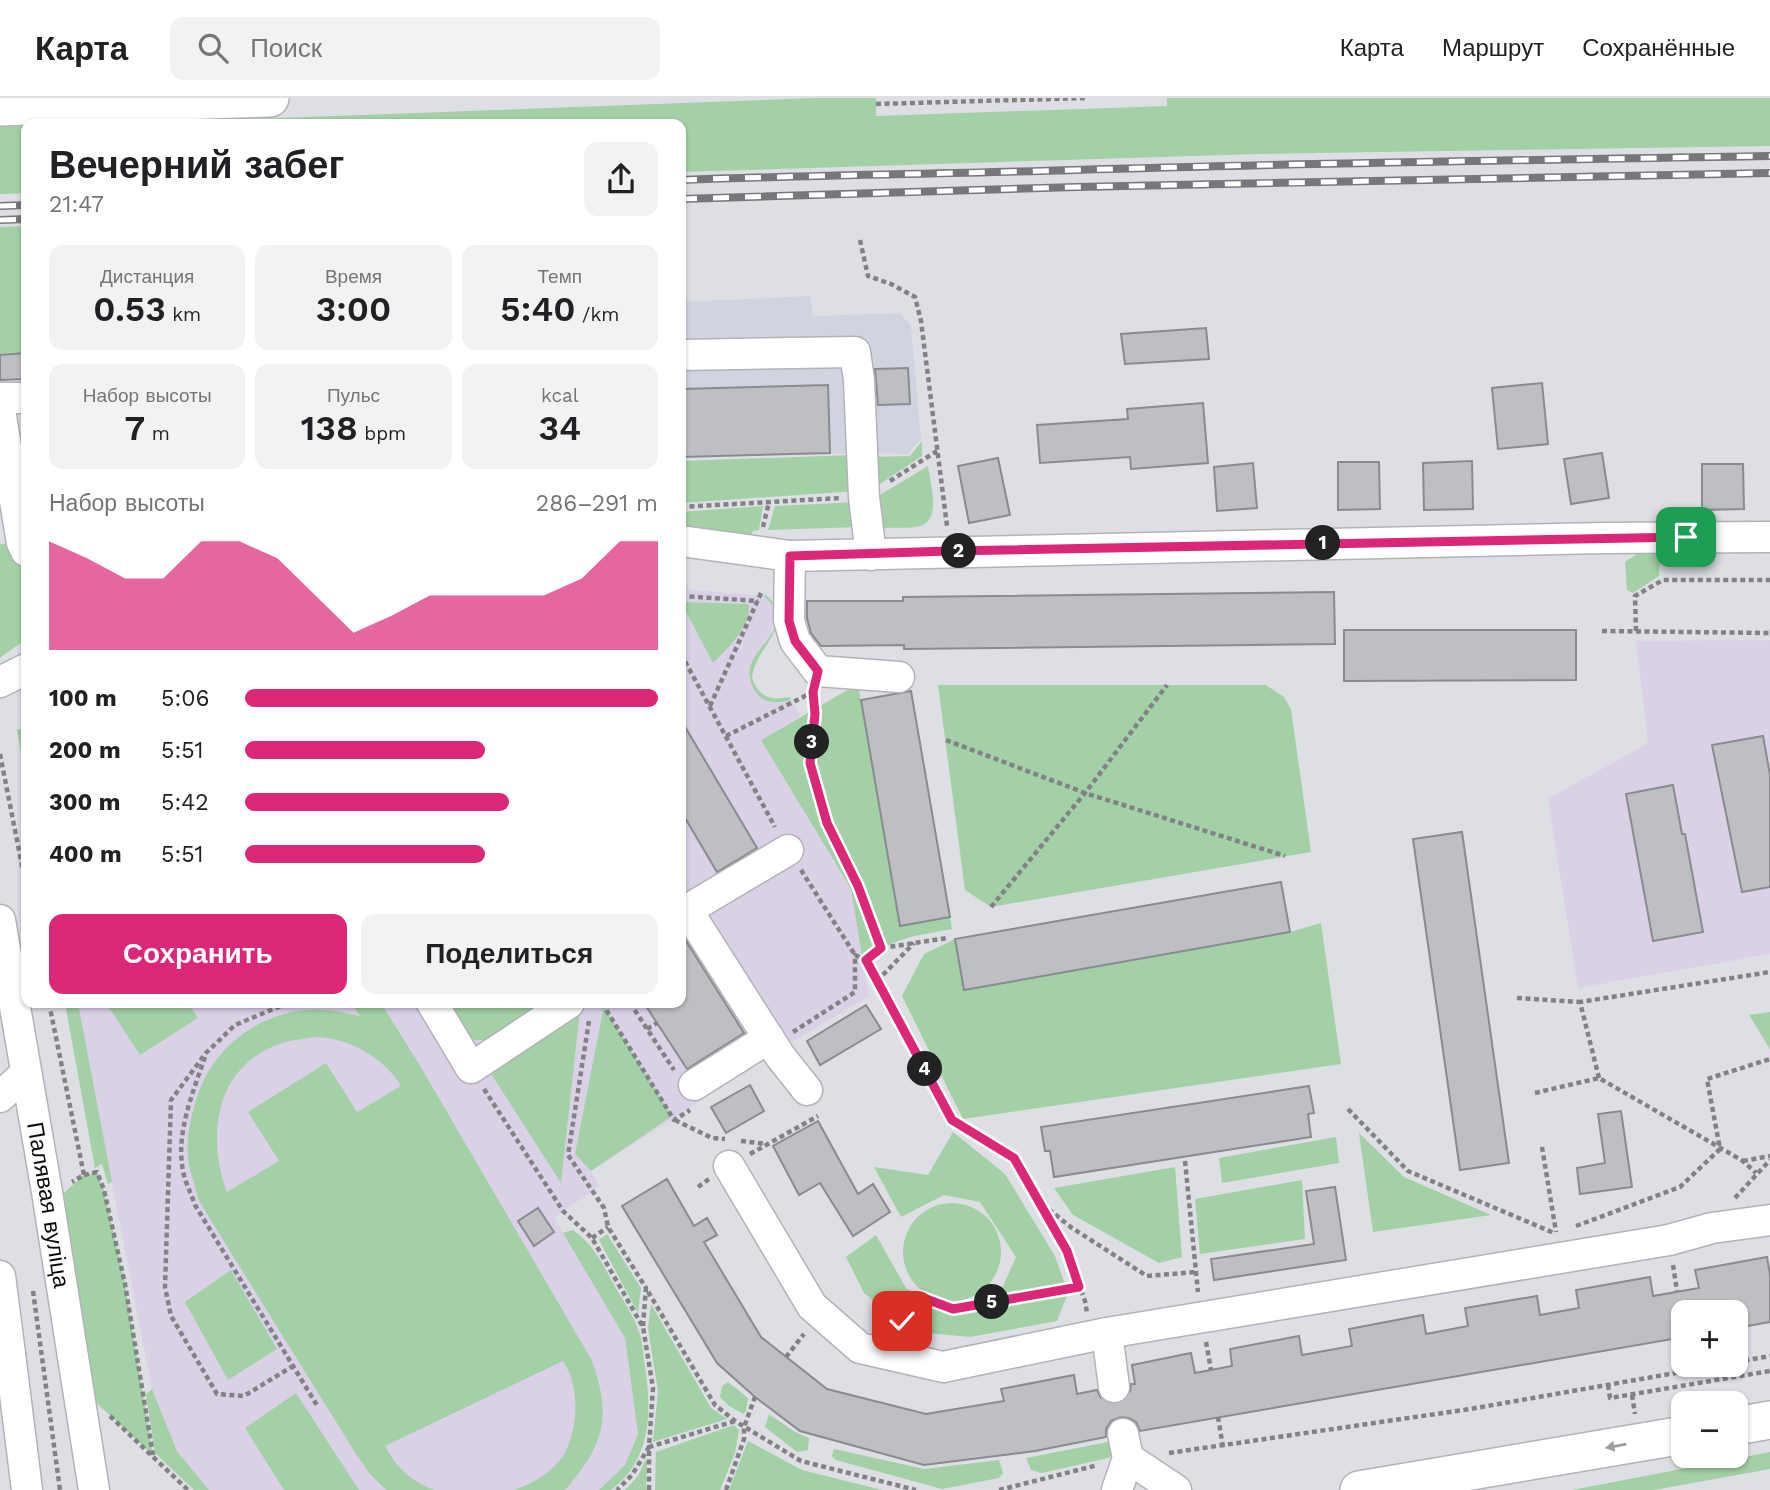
<!DOCTYPE html>
<html lang="ru">
<meta charset="utf-8">
<style>
body{margin:0;font-family:"Work Sans",sans-serif;background:#f2f2f2;color:#202124;height:100vh;display:flex;flex-direction:column;font-size:26px;white-space:nowrap}
*{box-sizing:border-box;margin:0}
p{font-size:23px;color:#757577}
.icon{flex:none;width:38px;height:38px;fill:none;stroke:currentColor;stroke-width:2;stroke-linecap:round;stroke-linejoin:round}
.map{position:relative;flex:1;overflow:hidden}
.panel{position:absolute;left:21px;top:21px;width:665px;height:889px;display:flex;flex-direction:column;background:#fff;border-radius:14px;box-shadow:0 2px 5px #0004}
.panel>*{flex:none}
.fabs{position:absolute;left:1671px;top:1202px;display:grid;gap:14px}
.fabs a{display:grid;place-items:center;width:77px;height:77px;border-radius:14px;background:#fff;box-shadow:0 2px 5px #0004;font-size:35px}
.pin{position:absolute;display:grid;place-items:center;width:60px;height:60px;color:#fff;margin:-30px;border-radius:14px;box-shadow:0 4px 10px #0006}
.km{position:absolute;width:35px;height:35px;margin:-18px;border-radius:50%;background:#222;color:#fff;font-size:19px;line-height:35px;text-align:center}
.round{display:grid;place-items:center;flex:none;width:74px;height:74px;border-radius:14px;background:#f2f2f2}
.summary{display:flex;align-items:center;justify-content:space-between;height:119px;padding:0 28px}
h1{font-size:38px;font-weight:600;line-height:52px}
.figures{display:grid;grid-template-columns:repeat(3,1fr);gap:10px;height:119px;padding:7px 28px}
.figures div{display:grid;align-content:center;border-radius:14px;background:#f2f2f2;text-align:center}
.figures b{font-size:35px;font-weight:600}
.figures small{font-size:19px;font-weight:400}
.figures p{font-size:19px}
.chart{height:196px;padding:14px 28px}
.chart p{display:flex;justify-content:space-between}
.chart svg{width:100%;height:126px;margin-top:7px;fill:#db2777;opacity:.7}
.primary-button{display:flex;gap:14px;margin-top:auto;padding:14px 28px}
.primary-button a{flex:1;height:80px;border-radius:14px;background:#db2777;color:#fff;font-size:28px;font-weight:600;line-height:80px;text-align:center}
.primary-button a+a{background:#f2f2f2;color:#202124}
ul{padding:0 28px;list-style:none;font-size:23px}
li{display:grid;grid-template-columns:112px 84px 1fr;align-items:center;height:52px}
li i{height:18px;border-radius:9px;background:#db2777}
header{display:flex;align-items:center;gap:42px;box-sizing:border-box;height:98px;padding:0 35px;background:#fff;border-bottom:2px solid #e0e0e0}
header strong{font-size:33px}
nav{display:flex;gap:38px;margin-inline-start:auto;font-size:24px}
.search{width:490px;height:63px;background:#f2f2f2;display:flex;align-items:center;gap:18px;box-sizing:border-box;padding:0 24px;border-radius:14px;color:#757577;font-size:26px}
.map>svg:first-child{display:block}
</style>
<header>
<strong>Карта</strong>
<div class="search"><svg class="icon" aria-label="search" viewBox="0 0 24 24"><circle cx="10" cy="10" r="6"/><path d="M15 15l6 6"/></svg>Поиск</div>
<nav><a>Карта</a><a>Маршрут</a><a>Сохранённые</a></nav>
</header>
<div class="map">
<svg width="1770" height="1392" viewBox="0 0 1770 1392">
<rect width="100%" height="100%" fill="#dedfe4"/>
<path fill="#d1d4df" d="M810,198L813,218L900,215L911,228L921,341L908,356L830,355L681,359V204Z"/>
<path fill="#dad1e7" d="M681,491L764,498L771,505L776,515L770,537L751,564L749,581L767,603L791,602L800,618L761,642L851,791L869,898L777,953L591,1073L599,1088L554,1120L625,1240L638,1336L625,1367L599,1392H209L177,1353L152,1291L77,905H681Z
M1770,542V856L1578,890L1548,701L1648,645L1636,543Z"/>
<path fill="#a3d0a6" fill-rule="evenodd" d="M817,0H876V18L1167,8V0H1770V48L1258,56L681,74V26H26V95L0,96V23L177,24Z
M26,128V255L0,257V129Z
M922,343V358L871,392L870,359L910,358Z
M853,357L857,393L681,405V363Z
M928,368C930,384 942,422 920,428C908,431 893,429 881,430L873,401Z
M858,404L859,429L768,432L775,408Z
M763,408L759,432L753,433L750,441L681,433V414Z
M13,445L26,477V541L0,560V446Z
M1655,453L1660,459L1659,478L1633,495L1627,492L1625,464L1640,454Z
M765,496C799,526 755,548 752,580C759,599 770,603 789,599L791,602C778,605 764,607 756,594C732,558 780,547 776,516C775,509 769,503 764,498Z
M681,504L749,506C750,531 729,548 713,565Z
M858,586L900,827L950,819L952,831C916,838 896,838 866,862L862,858L851,791L761,642Z
M938,587H1266L1284,599L1291,611L1311,754L991,809L965,792Z
M25,629L26,684L17,632Z
M1321,825L1341,966L963,1021L902,898L924,856L955,841L964,892L1290,834Z
M65,905H78L112,1084L108,1086L102,1066L95,1070Z
M106,905H188L198,920L140,957Z
M351,905H381L422,971L591,1261C613,1319 604,1347 565,1392H513C532,1387 552,1374 563,1358C579,1332 580,1288 563,1263L385,1348C396,1369 411,1383 434,1392H386L370,1376L356,1356L199,1103C196,1092 192,1079 189,1067C185,1045 190,1021 197,999C215,945 266,909 323,912C336,912 348,916 360,918ZM317,939C349,940 385,960 401,988L357,1014L326,965L248,1014L279,1063L227,1094C207,1041 214,973 274,948C287,942 303,941 317,939Z
M449,905H546L491,942H470Z
M604,908L672,1018L591,1073L575,1056Z
M580,912L561,1085L488,971Z
M1770,914V951L1749,917Z
M953,1034L1005,1076L1055,1158L1068,1195L1057,1223L970,1239L928,1235L894,1220L864,1195L846,1159L876,1137L906,1190L946,1214L997,1202L1016,1159L980,1104L944,1097L901,1119L874,1069L928,1077Z
M1359,1035L1404,1079L1491,1117L1373,1134Z
M1336,1039L1339,1065L1222,1085L1219,1060Z
M1175,1069L1182,1159L1159,1165L1073,1117L1054,1090Z
M97,1074L104,1092L125,1186L153,1357L91,1300L59,1099L84,1077Z
M1302,1082L1305,1141L1200,1156L1195,1101Z
M903 1154a49 49 0 1 1 98 0a49 49 0 1 1-98 0Z
M573,1132C592,1145 601,1163 612,1183C620,1198 632,1214 638,1231C642,1241 643,1252 644,1263C652,1309 653,1361 611,1392H599L625,1367L638,1336L625,1240L563,1135Z
M607,1136L641,1190L638,1215L599,1142Z
M231,1172L277,1251L228,1282L185,1204Z
M651,1206L711,1310L727,1321L653,1344L658,1293L648,1230Z
M728,1284L748,1300L746,1313L743,1316L729,1308L720,1299L722,1288Z
M152,1291L177,1353L209,1392H194L155,1355L146,1296Z
M296,1295L359,1392H284L245,1330Z
M769,1316L795,1334L809,1340L808,1352L797,1354L765,1329Z
M734,1327L739,1332L735,1355L720,1392H655L656,1354Z
M1118,1342L1116,1355L1108,1360L1042,1375L1031,1372L1026,1360Z
M748,1343L802,1372L882,1392H729Z
M834,1351L924,1371L999,1362L1003,1375L999,1380L942,1391L836,1362L832,1358Z
M1770,1354V1371L1654,1392H1572Z
M645,1363H647L646,1392H625L638,1378Z"/>
<path fill="#bebfc3" stroke="#8a8b90" stroke-width="2" d="M1206,230L1209,261L1125,266L1121,236Z
M26,255V281L0,282V257Z
M908,270L910,306L878,307L875,271Z
M1542,285L1548,346L1498,351L1492,290Z
M828,287L830,355L681,359V291Z
M1203,305L1208,365L1131,371L1130,359L1040,365L1037,327L1128,321L1127,311Z
M1602,355L1609,400L1571,406L1564,361Z
M998,360L1010,417L969,425L958,368Z
M1472,363L1473,411L1424,412L1423,365Z
M1338,364H1379L1380,411L1338,412Z
M1253,365L1257,410L1217,413L1214,369Z
M1702,366H1743L1744,411L1702,412Z
M1334,494L1335,546L904,551V547L821,548L811,535L807,520V503H903V499Z
M1344,532H1576V582L1344,583Z
M911,593L950,819L900,828L861,602Z
M681,622L757,750L717,774L681,713Z
M1763,638L1770,677V789L1742,794L1712,647Z
M1673,687L1682,736H1685L1703,834L1653,843L1626,696Z
M1462,734L1509,1065L1460,1072L1413,741Z
M1281,784L1290,834L964,892L955,841Z
M681,835L744,935L687,971L644,905H681Z
M866,907L881,931L820,967L807,943Z
M750,987L764,1013L726,1035L711,1009Z
M1309,988L1314,1015L1308,1016L1311,1039L1054,1079L1050,1053H1045L1041,1029Z
M1621,1013L1632,1089L1580,1096L1577,1070L1605,1065L1598,1016Z
M818,1023L858,1096L873,1086L890,1114L853,1138L820,1085L799,1097L773,1048Z
M667,1081L694,1128L707,1120L717,1137L704,1144L761,1239L827,1291L926,1316L1004,1303L1001,1291L1074,1277L1077,1296L1097,1292L1101,1300L1107,1305L1117,1306L1125,1302L1130,1295L1131,1286H1135L1132,1267L1191,1255L1195,1275L1232,1268L1230,1251L1299,1238L1302,1257L1352,1248L1349,1231L1423,1217L1426,1236L1468,1228L1465,1210L1537,1198L1540,1217L1579,1210L1576,1192L1650,1179L1653,1198L1699,1190L1695,1172L1767,1159L1770,1177V1224L1736,1230V1214H1684V1239L1140,1333L1136,1324L1129,1320L1120,1319L1111,1323L1106,1331V1339L1035,1353L924,1367L800,1333L755,1299L717,1265L622,1108Z
M1335,1089L1346,1162L1214,1182L1211,1161L1314,1146L1306,1093Z
M538,1110L554,1134L534,1148L518,1123Z"/>
<g fill="none" stroke-linecap="round" stroke-linejoin="round">
<path stroke="#bebfc4" stroke-width="30" stroke-dasharray="30 15" stroke-linecap="butt" d="M1114,1289L1123,1336"/>
<defs>
<g id="minor">
<path d="M681,257L855,254L859,282L864,399L871,457"/>
<path d="M0,300H26"/>
<path d="M0,312L22,445L26,453"/>
<path d="M681,443L790,458L1603,440L1770,439"/>
<path d="M790,458L789,522L795,543L818,573L899,579"/>
<path d="M0,584L26,571"/>
<path d="M788,752L687,812L780,958L807,992"/>
<path id="s1" d="M0,822L47,1094L94,1392"/>
<path d="M432,905L471,970L569,905"/>
<path d="M694,987L769,940"/>
<path d="M0,999L25,976"/>
<path d="M729,1068L812,1208L860,1250L943,1269L1107,1235L1669,1142L1712,1130L1770,1122"/>
<path d="M0,1178L10,1256L0,1257"/>
<path d="M1107,1235L1114,1289"/>
<path d="M10,1256L27,1392"/>
<path d="M1128,1360L1176,1392"/>
<path d="M1117,1392L1128,1360L1123,1336"/>
</g>
<path id="major" d="M0,9L270,0
M1736,1328L1770,1322
M1359,1392L1684,1337"/>
</defs>
<use href="#minor" stroke="#b2b3b7" stroke-width="33"/>
<use href="#major" stroke="#b2b3b7" stroke-width="40"/>
<path stroke="#828286" stroke-width="4.5" stroke-dasharray="5 3.5" stroke-linecap="butt" d="M876,6L1087,0
M860,142L868,178L891,186L915,199L921,223L947,428
M890,383L937,353
M681,409L841,400
M763,429L769,404
M681,498L758,503
M1602,533L1770,535
M1636,533L1635,498L1663,482H1770
M681,556L775,729
M813,598L815,616L810,665L826,725L857,788L881,850L866,862L952,1022L1014,1060L1067,1153L1085,1203L1087,1215
M710,608L761,495
M726,638L809,596
M946,642L1085,695L1285,758
M0,656L26,788
M801,772L855,857
M991,809L1085,695L1167,587
M882,850L947,840
M877,883L914,845
M1517,900L1580,904
M49,905L84,1077L72,1084
M288,905L235,927L206,955L171,1002L165,1189L171,1218L217,1296L244,1298L293,1268
M602,905L674,1022L690,1012
M630,905L674,972
M589,923L568,1057L604,1110L608,1129L646,1190
M647,931L657,925
M793,934L855,894V857L866,862
M205,959C192,997 173,1041 185,1081C188,1090 192,1098 195,1107L318,1309
M1599,980L1580,904L1770,874
M484,991L563,1113L592,1140L643,1229L653,1290L649,1349L632,1377L617,1392
M1535,995L1599,980L1743,1063L1756,1075
M1348,1011L1408,1073L1554,1135
M675,1022L712,1040L725,1041
M741,1043L767,1046
M1542,1049L1556,1134
M750,1056L818,1018
M1185,1063L1198,1194
M1743,1063L1770,1058
M84,1077L97,1074L104,1092L125,1186L153,1357
M698,1089L709,1081
M1735,1100L1770,1062
M1042,1106L1072,1130L1147,1178L1196,1174
M1576,1128L1680,1089L1720,1051L1707,981L1770,961
M592,1140L608,1129
M1673,1167L1677,1193
M33,1193L60,1392
M902,1223L921,1199L953,1211L1079,1189
M643,1228L646,1190L715,1307L735,1323L801,1363L916,1392
M1206,1244L1211,1272
M786,1259L804,1236
M1736,1264L1770,1258
M1608,1287L1610,1300L1770,1273
M1632,1297L1635,1316
M110,1318L188,1392
M1218,1319L1223,1349
M1169,1355L1470,1311L1721,1267
M649,1392V1349L735,1323
M726,1392L744,1341V1329L755,1299
M999,1392L1098,1367"/>
<use href="#minor" stroke="#fff" stroke-width="30"/>
<use href="#major" stroke="#fff" stroke-width="37"/>
<defs>
<path id="rail" d="M681,82C812,77 943,76 1075,72C1307,65 1538,62 1770,58
M681,101L1077,89L1770,75
M0,108L26,107
M0,122L26,121"/>
</defs>
<use href="#rail" stroke="#76777a" stroke-width="8"/>
<use href="#rail" stroke="#fff" stroke-width="5" stroke-dasharray="16" stroke-linecap="butt"/>
</g>
<defs><path id="oneway-solid" d="M-6-.8H1V-3.2L6.5 0L1 3.2V.8H-6Z" transform="scale(1.75)"/></defs>
<use fill="#9d9d9e" href="#oneway-solid" transform="translate(1616 1348) rotate(170)"/>
<g fill="none" stroke-linecap="round" stroke-linejoin="round">
<defs>
<path id="route" d="M902,1223L921,1199L953,1211L1079,1189L1067,1153L1014,1060L952,1022L866,862L881,850L858,788L827,725L810,665L815,616L813,594L818,573L795,543L789,523L790,458L950,453L1686,439"/>
</defs>
<use href="#route" stroke="#fff" stroke-width="14"/>
<use href="#route" stroke="#db2777" stroke-width="9"/>
</g>
<g text-anchor="middle" stroke-width="6" stroke-linejoin="round" paint-order="stroke">
<g font-size="23" fill="#0b0b0d" stroke="#fff">
<text dy="8" stroke="none"><textPath href="#s1" startOffset="289">Палявая вуліца</textPath></text>
</g>
</g>
</svg>
<div class="fabs">
<a>+</a>
<a>−</a>
</div>
<div class="pin" style="left:1686px;top:439px;background:#1e9e55"><svg class="icon" aria-label="arrive" viewBox="0 0 24 24"><path d="M6 21V4h12l-3 4 3 4H6"/></svg></div>
<div class="pin" style="left:902px;top:1223px;background:#d93025"><svg class="icon" aria-label="check" viewBox="0 0 24 24"><path d="M5 12l5 5 9-10"/></svg></div>
<b class="km" style="left:1323px;top:445px">1</b>
<b class="km" style="left:959px;top:453px">2</b>
<b class="km" style="left:812px;top:644px">3</b>
<b class="km" style="left:925px;top:971px">4</b>
<b class="km" style="left:992px;top:1204px">5</b>
<section class="panel">
<div class="summary"><div><h1>Вечерний забег</h1><p>21:47</p></div><a class="round"><svg class="icon" aria-label="share" viewBox="0 0 24 24"><path d="M12 15V3M7 8l5-5 5 5M5 13v7h14v-7"/></svg></a></div>
<div class="figures">
<div><p>Дистанция</p><b>0.53<small> km</small></b></div>
<div><p>Время</p><b>3:00</b></div>
<div><p>Темп</p><b>5:40<small> /km</small></b></div>
</div>
<div class="figures">
<div><p>Набор высоты</p><b>7<small> m</small></b></div>
<div><p>Пульс</p><b>138<small> bpm</small></b></div>
<div><p>kcal</p><b>34</b></div>
</div>
<div class="chart"><p><span>Набор высоты</span>286–291 m</p>
<svg viewBox="0 0 160 44" preserveAspectRatio="none"><path d="M0 44V6L10 12L20 19L30 19L40 6L50 6L60 12L70 25L80 38L90 32L100 25L110 25L120 25L130 25L140 19L150 6L160 6V44z"/></svg>
</div>
<ul>
<li><b>100 m</b>5:06<i style="width:100%"></i></li>
<li><b>200 m</b>5:51<i style="width:58%"></i></li>
<li><b>300 m</b>5:42<i style="width:64%"></i></li>
<li><b>400 m</b>5:51<i style="width:58%"></i></li>
</ul>
<div class="primary-button"><a>Сохранить</a><a>Поделиться</a></div>
</section>
</div>
